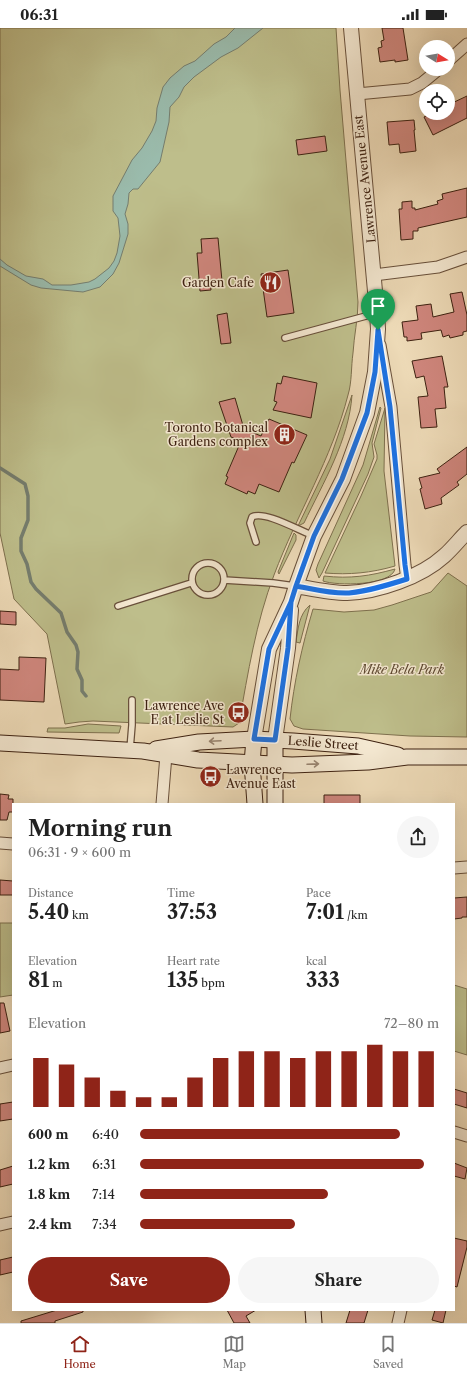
<!DOCTYPE html>
<meta charset="utf-8">
<style>
body{margin:0;font-family:"Libre Caslon Text",serif;background:#f6f6f6;color:#222;height:100vh;display:flex;flex-direction:column;font-size:15px;white-space:nowrap}
*{box-sizing:border-box;margin:0}
p{font-size:13px;color:#767676}
.icon{flex:none;width:22px;height:22px;fill:none;stroke:currentColor;stroke-width:2;stroke-linecap:round;stroke-linejoin:round}
.map{position:relative;flex:1;overflow:hidden}
.sheet{position:absolute;left:12px;top:775px;width:443px;height:508px;display:flex;flex-direction:column;background:#fff;border-radius:0px;box-shadow:0 4px 16px #0002}
.sheet>*{flex:none}
.needle{width:26px;rotate:101deg}
.buttons{position:absolute;left:419px;top:12px;display:grid;gap:8px}
.buttons a{display:grid;place-items:center;width:36px;height:36px;border-radius:50%;background:#fff;box-shadow:0 4px 16px #0002;font-size:20px}
.pin{position:absolute;display:grid;place-items:center;width:34px;height:34px;color:#fff;margin:-41px -17px;border-radius:50% 50% 50% 0;rotate:-45deg;box-shadow:0 0 4px #0007}
.pin .icon{rotate:45deg}
.round{display:grid;place-items:center;flex:none;width:42px;height:42px;border-radius:21px;background:#f6f6f6}
.overview{display:flex;align-items:center;justify-content:space-between;height:68px;padding:0 16px}
h1{font-size:22px;font-weight:700;line-height:30px}
.stats{display:grid;grid-template-columns:repeat(3,1fr);gap:6px;height:68px;padding:4px 16px}
.stats div{display:grid;align-content:center}
.stats b{font-size:20px;font-weight:700}
.stats small{font-size:11px;font-weight:400}
.stats p{font-size:11px}
.chart{height:112px;padding:8px 16px}
.chart p{display:flex;justify-content:space-between}
.chart svg{width:100%;height:72px;margin-top:4px;stroke:#8f2418;stroke-width:6}
.button{display:flex;gap:8px;margin-top:auto;padding:8px 16px}
.button a{flex:1;height:46px;border-radius:24px;background:#8f2418;color:#fff;font-size:16px;font-weight:700;line-height:46px;text-align:center}
.button a+a{background:#f6f6f6;color:#222}
ul{padding:0 16px;list-style:none;font-size:13px}
li{display:grid;grid-template-columns:64px 48px 1fr;align-items:center;height:30px}
li i{height:10px;border-radius:5px;background:#8f2418}
.status{display:flex;justify-content:space-between;align-items:center;height:28px;padding:0 20px;background:#fff;direction:ltr}
.status svg{height:11px;fill:currentColor}
.menu{display:flex;justify-content:space-around;align-items:center;height:56px;border-top:1px solid #e0e0e0;background:#fff;font-size:11px;color:#767676}
.menu a{display:grid;justify-items:center;gap:2px}
.menu .on{color:#8f2418}
.map>svg:first-child{display:block}
</style>
<div class="status"><b>06:31</b><svg viewBox="0 0 49 12"><path d="M0 12V9h3v3zM5 12V6h3v6zM10 12V3h3v9zM15 12V0h3v12zM26 1h20v11H26zM47 4h2v5h-2z"/></svg></div>
<div class="map">
<svg width="467" height="1295" viewBox="0 0 467 1295">
<rect width="100%" height="100%" fill="#eedbb8"/>
<filter id="stains"><feTurbulence type="fractalNoise" baseFrequency=".005" numOctaves="4"/><feColorMatrix values="0 0 0 0 .2 0 0 0 0 .09 0 0 0 0 .02 0 0 0 .5 -.17"/></filter>
<radialGradient id="worn" r=".72"><stop offset=".6" stop-color="#630" stop-opacity="0"/><stop offset="1" stop-color="#630" stop-opacity=".3"/></radialGradient>
<path fill="#bebe8b" stroke="#7e704e" d="M0,0H336L340,62L358,274C358,291 354,308 353,325C351,339 352,354 348,367C332,430 297,486 274,547C256,594 248,645 239,695L233,699L93,693L79,694L65,696L47,606L14,571L0,505Z
M352,367C349,412 323,455 304,495L298,498L330,431Z
M380,379L381,380L372,415L374,429L368,446L322,545L319,550L316,542L318,536L363,437Z
M385,380L384,443L395,538C371,545 349,547 325,545L361,468L377,431V427L374,416Z
M294,505L296,507V512L279,546L278,544Z
M395,541C391,558 336,558 323,553L324,548C350,551 370,548 395,541Z
M448,545L467,558V709L410,708L303,701L294,698L290,691C294,654 302,618 313,581L344,584L374,582L392,577L431,564Z
M310,577L300,615L296,614C298,601 299,586 310,577Z
M88,696L121,698L119,705L47,704L48,700H65Z
M0,895H13V967L0,969Z
M454,957L467,961V1027L454,1023Z"/>
<path fill="#9abbac" stroke="#757d6e" d="M235,0H263L238,20L221,29L194,49L184,59L179,69L170,79L169,94L160,134L138,161H133L129,165L128,176L125,186L128,196V206L119,235L113,246L100,259L83,264L41,260L31,257L0,238V231L7,237L26,248L43,251L52,257H71L89,254L95,251L109,240L114,233L117,225L120,208L118,190L113,183V168L132,132L142,120L152,103L156,93L157,80L163,59L170,50L184,38L195,33L214,16L226,9Z"/>
<g fill="none" stroke-linecap="round" stroke-linejoin="round">
<path stroke="#757d6e" stroke-width="3.5" d="M0,440L25,456L28,468V492L21,510V523L27,536L31,554L36,561L61,585L67,604L76,617L78,624L77,641L82,652V663L86,668"/>
</g>
<path fill="#d0877e" stroke="#3d2111" d="M382,0H403L408,32L395,34V32L380,34L378,20L382,19L381,13L384,12Z
M467,68V90L433,107L424,89L432,85H448V77Z
M414,92L415,102H414L416,123L400,125L399,116L389,117L387,94Z
M325,108L327,123L298,127L296,112Z
M467,160V189L418,200V203H413V211L401,212L399,181H402V174L412,173V180H415V182L438,176L437,173L443,171L442,166Z
M218,210L222,253L210,254L211,262L200,263L197,225H202L201,211Z
M288,242L294,285L267,289L261,246Z
M462,264L467,287V303L463,304V307L450,310L449,307L443,309L441,302L421,305L422,311L407,313V309H404L402,294L418,292L416,278L431,276L433,289L454,284L450,266Z
M227,285L231,315L221,316L217,287Z
M442,328L448,359H444L446,380L435,381L437,399L421,400L418,369L428,368L424,348L416,350L412,333Z
M283,348L317,355L311,390L273,382L277,374L274,373L277,355L281,356Z
M235,370L244,401L261,408L269,391L307,407L294,435L292,434L279,464L259,456L255,466L248,463L247,466L225,456L228,449L226,448L241,413L231,409L219,374Z
M467,419V446L457,454L459,457L441,470L442,476L425,481L420,461L422,460L419,450L440,445L437,441Z
M0,583L16,584V597L0,596Z
M19,629L46,630L44,674L0,672V641L19,642Z
M0,766L9,767L8,771H13V784H9L7,792H0Z
M324,767H360V776H324Z
M0,852L13,853V867H0Z
M467,869V889H462V890L454,891V870Z
M0,975H4L10,1003L0,1005Z
M454,1061L467,1065V1080L454,1076Z
M13,1074V1091L0,1093V1076Z
M454,1135L467,1140L465,1151L454,1148Z
M13,1138V1156L0,1159V1142Z
M454,1210L467,1213V1219L457,1259L454,1258Z
M13,1229V1244L0,1247V1232Z
M57,1282H83V1284L55,1293V1295H21V1293Z
M227,1282H256L246,1288L250,1295H234Z
M350,1282H368L364,1295H346Z
M435,1282H446L443,1295L432,1292Z"/>
<g fill="none" stroke-linecap="round" stroke-linejoin="round">
<defs>
<path id="service" d="M285,310L377,285
M256,514L250,495L252,489C264,482 300,503 314,508
M192 551a16 16 0 1 1 32 0a16 16 0 1 1-32 0Z
M224,552L273,555L295,558
M118,578L191,555
M130,721L132,697V672"/>
<path id="minor" d="M448,33L467,16
M357,66L410,61L422,55L439,41
M374,247L438,239L467,229
M380,317L391,379L405,537L407,551
M162,776L166,727
M0,815L13,816
M454,840L467,839
M0,1040L13,1037
M454,1104L467,1108
M0,1197L13,1194
M398,1295L401,1282"/>
<path id="tertiary" d="M296,558C313,561 330,565 347,565C378,564 421,549 444,528C452,521 459,512 467,504
M254,711L269,621L291,574L296,558L314,508L343,451L367,385L375,344L378,301L377,285L351,0
M275,712L288,620L291,582"/>
<g id="secondary">
<path d="M254,711L252,735L255,776"/>
<path d="M0,715L143,723L198,732L292,737L368,734L407,729H467"/>
<path id="s1" d="M156,721L199,714L254,711L293,713L358,718L398,727"/>
<path d="M275,776V712"/>
<path d="M313,1282L314,1295"/>
</g>
</defs>
<use href="#service" stroke="#69503b" stroke-width="8"/>
<use href="#minor" stroke="#69503b" stroke-width="13"/>
<use href="#tertiary" stroke="#69503b" stroke-width="16"/>
<use href="#secondary" stroke="#3d2111" stroke-width="17"/>
<use href="#service" stroke="#f4e8d1" stroke-width="5.5"/>
<use href="#minor" stroke="#f4e8d1" stroke-width="11"/>
<use href="#tertiary" stroke="#f4e8d1" stroke-width="14"/>
<use href="#secondary" stroke="#f4e8d1" stroke-width="15"/>
</g>
<defs><path id="oneway-shaft" d="M-6 0H5M1.5-3L5.5 0L1.5 3" fill="none" stroke-width="1.6" stroke-linecap="round" stroke-linejoin="round"/></defs>
<g stroke="#988471">
<use href="#oneway-shaft" transform="translate(215 713) rotate(177)"/>
<use href="#oneway-shaft" transform="translate(313 736) rotate(-2)"/>
</g>
<g fill="none" stroke-linecap="round" stroke-linejoin="round">
<defs>
<path id="route" d="M378,302L375,344L367,385L342,451L314,508L296,558L291,574L269,621L254,711L275,712L288,620L291,574L296,558C313,561 331,566 349,565C369,563 388,557 407,551L405,537L390,379L378,302"/>
</defs>
<use href="#route" stroke="#fff" stroke-width="8"/>
<use href="#route" stroke="#1a73e8" stroke-width="5"/>
</g>
<defs>
<symbol id="restaurant-disc" viewBox="-11 -11 22 22"><circle r="9.5" fill="#8f2418" stroke="#f4e8d1"/><path d="M-5-6h1v4h1v-4h1v4h1v-4h1v5L-1.5 .5V6h-2V.5L-5-1ZM5-6V6H3V1.5H1.5Q1.5-4 5-6Z" fill="#fff"/></symbol>
<symbol id="building-disc" viewBox="-11 -11 22 22"><circle r="9.5" fill="#8f2418" stroke="#f4e8d1"/><path d="M-4-6H4V6H1V3H-1V6H-4ZM-2.5-4.3h1.7v1.8h-1.7ZM.8-4.3h1.7v1.8H.8ZM-2.5-1h1.7V.8h-1.7ZM.8-1h1.7V.8H.8Z" fill="#fff"/></symbol>
<symbol id="bus-disc" viewBox="-11 -11 22 22"><circle r="9.5" fill="#8f2418" stroke="#f4e8d1"/><path d="M-5-6H5V4H4V6H2V4H-2V6H-4V4H-5ZM-3.5-4V0h7V-4ZM-3.5 1.2v1.5H-2V1.2ZM2 1.2v1.5H3.5V1.2Z" fill="#fff"/></symbol>
</defs>
<g fill-rule="evenodd">
<use href="#restaurant-disc" x="258" y="242" width="25" height="25"/>
<use href="#building-disc" x="272" y="394" width="25" height="25"/>
<use href="#bus-disc" x="226" y="672" width="25" height="25"/>
<use href="#bus-disc" x="198" y="736" width="25" height="25"/>
</g>
<g text-anchor="middle" stroke-width="3" stroke-linejoin="round" paint-order="stroke">
<g font-size="12" fill="#3d2111" stroke="#f4e8d1">
<text transform="translate(365 151) rotate(-96)" y="4">Lawrence Avenue East</text>
<text dy="4" stroke="none"><textPath href="#s1" startOffset="168">Leslie Street</textPath></text>
</g>
<g font-size="12" fill="#3d2111" stroke="#f4e8d1" text-anchor="end">
<text x="254" y="259">Garden Cafe</text>
<text x="268" y="404">Toronto Botanical<tspan x="268" dy="14">Gardens complex</tspan></text>
<text x="224" y="682">Lawrence Ave<tspan x="224" dy="14">E at Leslie St</tspan></text>
<text x="226" y="746" text-anchor="start">Lawrence<tspan x="226" dy="14">Avenue East</tspan></text>
</g>
<g font-size="12" font-style="italic" fill="#5d4830" stroke="#f4e8d1">
<text x="402" y="646">Mike Bela Park</text>
</g>
</g>
<rect width="100%" height="100%" filter="url(#stains)"/>
<rect width="100%" height="100%" fill="url(#worn)"/>
</svg>
<div class="buttons">
<a><svg class="needle" viewBox="-14 -14 28 28"><path d="M0-13l5 13h-10z" fill="#e53935"/><path d="M0 13l5-13h-10z" fill="#767676"/></svg></a>
<a><svg class="icon" aria-label="locate" viewBox="0 0 24 24"><circle cx="12" cy="12" r="6"/><path d="M12 2v4M12 18v4M2 12h4M18 12h4"/></svg></a>
</div>
<div class="pin" style="left:378px;top:302px;background:#1e9e55"><svg class="icon" aria-label="arrive" viewBox="0 0 24 24"><path d="M6 21V4h12l-3 4 3 4H6"/></svg></div>
<section class="sheet">
<div class="overview"><div><h1>Morning run</h1><p>06:31 · 9 × 600 m</p></div><a class="round"><svg class="icon" aria-label="share" viewBox="0 0 24 24"><path d="M12 15V3M7 8l5-5 5 5M5 13v7h14v-7"/></svg></a></div>
<div class="stats">
<div><p>Distance</p><b>5.40<small> km</small></b></div>
<div><p>Time</p><b>37:53</b></div>
<div><p>Pace</p><b>7:01<small> /km</small></b></div>
</div>
<div class="stats">
<div><p>Elevation</p><b>81<small> m</small></b></div>
<div><p>Heart rate</p><b>135<small> bpm</small></b></div>
<div><p>kcal</p><b>333</b></div>
</div>
<div class="chart"><p><span>Elevation</span>72–80 m</p>
<svg viewBox="0 0 160 44" preserveAspectRatio="none"><path d="M5 44V14M15 44V18M25 44V26M35 44V34M45 44V38M55 44V38M65 44V26M75 44V14M85 44V10M95 44V10M105 44V14M115 44V10M125 44V10M135 44V6M145 44V10M155 44V10"/></svg>
</div>
<ul>
<li><b>600 m</b>6:40<i style="width:87%"></i></li>
<li><b>1.2 km</b>6:31<i style="width:95%"></i></li>
<li><b>1.8 km</b>7:14<i style="width:63%"></i></li>
<li><b>2.4 km</b>7:34<i style="width:52%"></i></li>
</ul>
<div class="button"><a>Save</a><a>Share</a></div>
</section>
</div>
<nav class="menu">
<a class="on"><svg class="icon" aria-label="home" viewBox="0 0 24 24"><path d="M3 11l9-7 9 7M6 9v11h12V9"/></svg>Home</a>
<a><svg class="icon" aria-label="map" viewBox="0 0 24 24"><path d="M3 6l6-2 6 2 6-2v14l-6 2-6-2-6 2zM9 4v14M15 6v14"/></svg>Map</a>
<a><svg class="icon" aria-label="saved" viewBox="0 0 24 24"><path d="M7 4h10v16l-5-4-5 4z"/></svg>Saved</a>
</nav>
